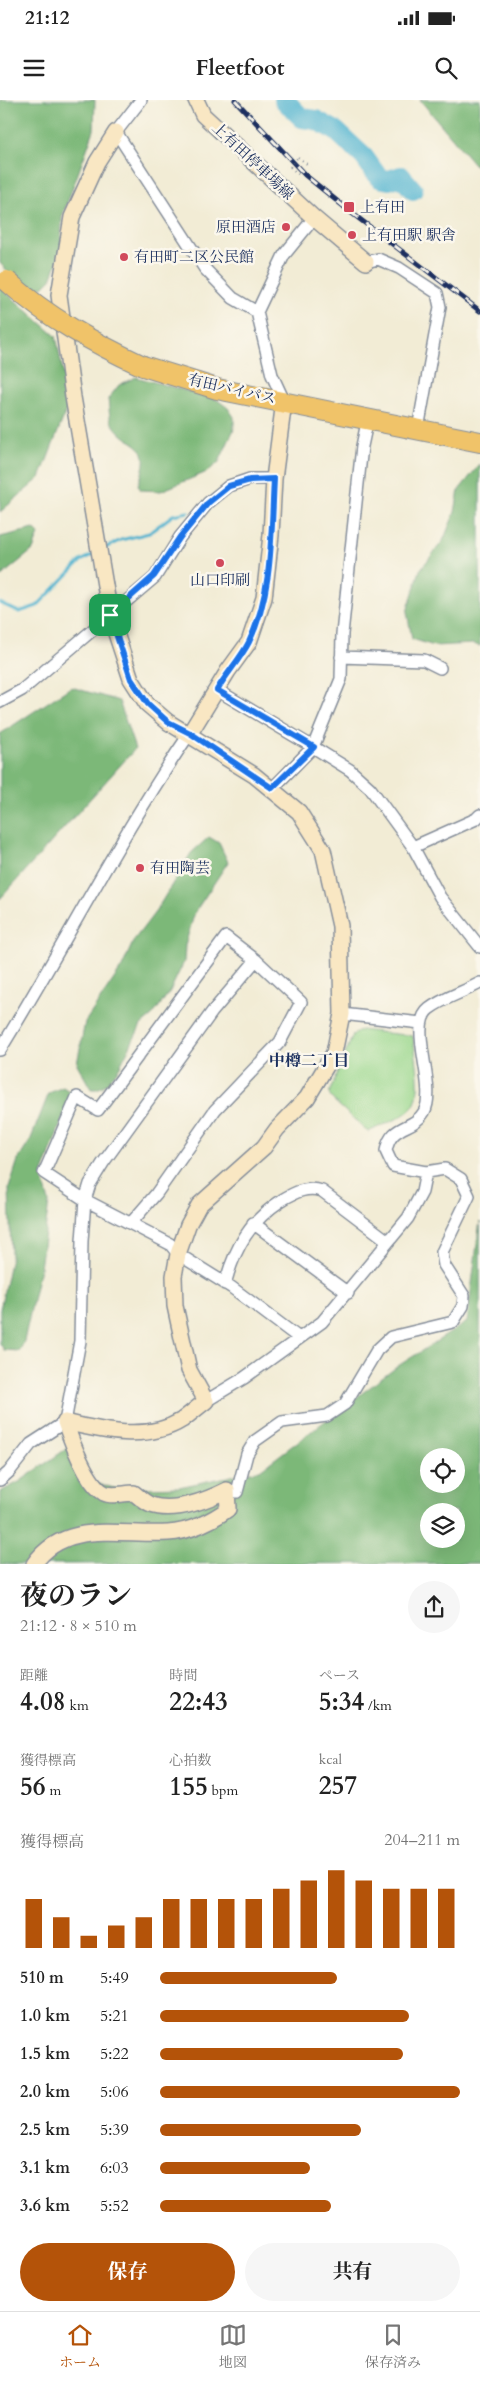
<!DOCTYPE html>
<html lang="ja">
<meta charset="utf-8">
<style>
body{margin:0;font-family:Cardo,"Noto Serif JP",serif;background:#f6f6f6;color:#222;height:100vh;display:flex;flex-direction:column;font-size:19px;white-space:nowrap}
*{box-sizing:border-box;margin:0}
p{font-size:16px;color:#767676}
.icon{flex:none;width:28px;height:28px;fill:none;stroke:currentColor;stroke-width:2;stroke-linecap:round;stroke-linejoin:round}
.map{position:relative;height:1464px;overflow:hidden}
.panel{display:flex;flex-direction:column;background:#fff;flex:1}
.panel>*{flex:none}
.tools{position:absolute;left:420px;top:1348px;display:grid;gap:10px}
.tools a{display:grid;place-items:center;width:45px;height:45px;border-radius:50%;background:#fff;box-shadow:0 5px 20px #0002;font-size:25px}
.pin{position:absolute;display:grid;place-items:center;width:42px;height:42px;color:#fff;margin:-21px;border-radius:10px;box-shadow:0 2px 8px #0006}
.round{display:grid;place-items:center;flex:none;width:52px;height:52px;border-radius:26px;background:#f6f6f6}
.head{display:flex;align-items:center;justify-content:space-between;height:85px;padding:0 20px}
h1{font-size:28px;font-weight:700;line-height:38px}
.metrics{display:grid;grid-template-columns:repeat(3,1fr);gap:8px;height:85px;padding:5px 20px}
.metrics div{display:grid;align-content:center}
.metrics b{font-size:25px;font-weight:700}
.metrics small{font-size:14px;font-weight:400}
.metrics p{font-size:14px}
.chart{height:140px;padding:10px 20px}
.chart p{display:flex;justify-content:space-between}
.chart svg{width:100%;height:90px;margin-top:5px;stroke:#b45309;stroke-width:6}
.primary-button{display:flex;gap:10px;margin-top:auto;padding:10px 20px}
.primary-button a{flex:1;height:58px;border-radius:30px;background:#b45309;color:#fff;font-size:20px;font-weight:700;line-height:58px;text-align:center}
.primary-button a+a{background:#f6f6f6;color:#222}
ul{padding:0 20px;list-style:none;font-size:16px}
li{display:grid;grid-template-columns:80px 60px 1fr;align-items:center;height:38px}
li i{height:12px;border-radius:6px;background:#b45309}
.status{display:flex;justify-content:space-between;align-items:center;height:35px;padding:0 25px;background:#fff;direction:ltr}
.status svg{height:14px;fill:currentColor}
header{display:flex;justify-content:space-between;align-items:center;height:65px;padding:0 20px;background:#fff;font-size:22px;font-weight:700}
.dock{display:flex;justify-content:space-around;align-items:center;height:70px;border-top:1px solid #e0e0e0;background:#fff;font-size:14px;color:#767676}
.dock a{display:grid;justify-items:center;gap:2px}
.dock .on{color:#b45309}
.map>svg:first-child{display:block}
</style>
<div class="status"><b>21:12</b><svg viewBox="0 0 49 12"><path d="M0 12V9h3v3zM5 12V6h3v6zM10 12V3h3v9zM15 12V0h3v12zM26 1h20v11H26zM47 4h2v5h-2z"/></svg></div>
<header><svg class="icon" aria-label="menu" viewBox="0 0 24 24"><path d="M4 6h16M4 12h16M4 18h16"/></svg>Fleetfoot<svg class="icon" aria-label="search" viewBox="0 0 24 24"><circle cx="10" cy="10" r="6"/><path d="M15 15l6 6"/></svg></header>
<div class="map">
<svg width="480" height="1464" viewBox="0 0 480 1464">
<rect width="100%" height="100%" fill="#fbf7ec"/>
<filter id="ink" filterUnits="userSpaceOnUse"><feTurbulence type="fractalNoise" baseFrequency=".02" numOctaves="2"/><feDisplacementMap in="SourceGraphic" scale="10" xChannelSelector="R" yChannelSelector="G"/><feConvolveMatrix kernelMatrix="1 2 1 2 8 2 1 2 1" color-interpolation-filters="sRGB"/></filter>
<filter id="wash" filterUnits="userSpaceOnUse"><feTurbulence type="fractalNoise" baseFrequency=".0096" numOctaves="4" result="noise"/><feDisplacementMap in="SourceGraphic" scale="20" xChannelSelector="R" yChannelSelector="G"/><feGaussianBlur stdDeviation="1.12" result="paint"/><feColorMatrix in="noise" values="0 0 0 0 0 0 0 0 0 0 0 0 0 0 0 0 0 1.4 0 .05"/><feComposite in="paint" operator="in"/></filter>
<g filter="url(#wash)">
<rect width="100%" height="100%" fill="#f2ecd5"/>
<path fill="#9ad78c" stroke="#5a8375" d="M361,930L413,936C415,953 424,995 412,1008C402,1019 381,1025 368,1032L331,998L329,993L353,935Z"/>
<path fill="#7bb878" stroke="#4b746b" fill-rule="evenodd" d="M0,0H95L94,30L62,117L61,153L51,179L43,187C26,187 11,176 0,163Z
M420,0H480V71Z
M0,187L56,236L69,303L40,378L0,412Z
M136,277L216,299L228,308L234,317V329L219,362L207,372L161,391L141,390L138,385C156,338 131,352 112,323C109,317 109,306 108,299L119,285Z
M480,364V546L473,544L434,546L412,539L407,512L420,470L443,441L455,412L459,390Z
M34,429L39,434L33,450L0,477V437Z
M71,587L119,601L135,649L0,799V634Z
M209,737L219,743L228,762L195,812L185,845L184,862L170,891L153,915L141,925L119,968L107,984L97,989H91L77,964L85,922L122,867L134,840L156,811L191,753Z
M63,987L72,993L42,1075L49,1102L40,1168L24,1241L20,1251L4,1250L0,1243V1210L11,1157L9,1088L18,1060L30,1041L49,993Z
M480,1121V1463L0,1464V1392L19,1382L69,1347L82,1380L118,1389L179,1387L260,1370L398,1266L467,1222ZM429,1356H456V1384H429ZM429,1411H456V1439H429Z"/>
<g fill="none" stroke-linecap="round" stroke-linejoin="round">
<path stroke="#51b4d0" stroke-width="3" d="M103,449L121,440L149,433L173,415L188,412
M0,503L19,512L37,506L81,461L96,453"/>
<path stroke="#51b4d0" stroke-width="20" d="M284,0L302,18L316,20L336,31L364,57L379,78L389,80L401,76L413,90"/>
</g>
</g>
<g filter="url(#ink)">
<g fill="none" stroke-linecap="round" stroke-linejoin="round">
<defs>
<path id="street" d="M141,0L116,32L205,169L233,198L257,212L272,275L284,301
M366,162L378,159L399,168L437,193L440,207L418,329
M257,212L284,155L314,118
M341,557L424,560L440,568
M217,590L313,647L350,670L370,688L413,747L440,797L480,847
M0,602L22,590L155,477L180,437L208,403L229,386L250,379H274
M273,688L313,647L341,579L342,534L362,346L368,318
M413,747L476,719L480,715
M256,860L226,837L98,1010L77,997L44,1073L85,1100L170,1144L178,1154L231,1187L299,1238
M342,914L421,923
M0,950C65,845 120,735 190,633
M253,1123L348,1193
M225,1184C235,1147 250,1121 282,1100C295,1092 308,1086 322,1091L388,1141
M206,1301L244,1278L322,1222L408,1118L422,1092L426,1072
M0,1380L9,1372L31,1344L65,1322L80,1241L82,1141L85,1100L90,1084L103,1063L212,912L256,860L301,902L280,942L215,1010L156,1094L131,1123
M227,1390L237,1392L247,1354L255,1341L282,1322L327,1316L345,1304L377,1250L391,1237L453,1222L463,1206L464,1196L444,1165L442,1152L469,1096L461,1079L445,1069L426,1072L393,1066L386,1051C391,1023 413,1031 424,1012C438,987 407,926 429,909C443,898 464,892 480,883"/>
<path id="secondary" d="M196,0L203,15L314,118L366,162
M190,633L228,571L249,542L264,498L271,435L274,379L284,301
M65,1322C102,1331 147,1342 182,1320C190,1314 198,1307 206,1301L189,1270L175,1206L174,1176L178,1154L188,1125L199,1105L264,1047L277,1029L307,998L334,953L342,914L340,826L323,750L299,712L254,675L168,622L147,604L131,579L110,515L73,297L59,195L72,117L97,62L116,32
M34,1464C65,1419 121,1436 168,1433C189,1432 212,1421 228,1409L227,1390C207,1400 174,1413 151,1405C145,1403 139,1397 134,1393C125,1393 112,1397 104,1393C87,1384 71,1340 65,1322"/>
<path id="highway" d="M143,266L217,289L480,342"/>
</defs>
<use href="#street" stroke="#868e9a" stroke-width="14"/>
<use href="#secondary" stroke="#868e9a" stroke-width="18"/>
<use href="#highway" stroke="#868e9a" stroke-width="22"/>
<path stroke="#868e9a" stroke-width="2" stroke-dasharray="1 4" stroke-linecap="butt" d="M298,57L308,65
M290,67L299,75"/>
<use href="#street" stroke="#fff" stroke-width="11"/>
<use href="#secondary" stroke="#f9e7c3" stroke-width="15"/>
<use href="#highway" stroke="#f0c369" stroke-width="20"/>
<defs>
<path id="rail" d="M235,0L305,75L353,114L480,211"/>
</defs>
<use href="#rail" stroke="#1b2f5e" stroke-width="5"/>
<use href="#rail" stroke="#fbf7ec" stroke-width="3" stroke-dasharray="9" stroke-linecap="butt"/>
<defs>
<path id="highway-bridge" d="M7,181C48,218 94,243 143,266"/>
</defs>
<use href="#highway-bridge" stroke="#868e9a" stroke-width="22" stroke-linecap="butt"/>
<path stroke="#868e9a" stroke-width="2" stroke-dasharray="1 4" stroke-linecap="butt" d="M290,67L298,57"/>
<use href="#highway-bridge" stroke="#f0c369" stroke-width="20"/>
</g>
</g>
<g fill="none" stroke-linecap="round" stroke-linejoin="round" filter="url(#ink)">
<defs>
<path id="route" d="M274,379C271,433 273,493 249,542C241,558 227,573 217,590L314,647L272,688L190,633L168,622L148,604L131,579L110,515L154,476L180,437L208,403L229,386L250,380Z"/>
</defs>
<use href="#route" stroke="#fff" stroke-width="10"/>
<use href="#route" stroke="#1a73e8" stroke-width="6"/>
</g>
<g fill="#d1495b" stroke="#fbf7ec" stroke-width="2">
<rect x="343" y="101" width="12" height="12" rx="2.5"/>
<circle cx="286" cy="127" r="5"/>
<circle cx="352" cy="135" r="5"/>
<circle cx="124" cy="157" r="5"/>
<circle cx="220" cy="463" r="5"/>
<circle cx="140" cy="768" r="5"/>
</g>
<g text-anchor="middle" stroke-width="5" stroke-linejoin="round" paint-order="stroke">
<g font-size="15" fill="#1b2f5e" stroke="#fbf7ec">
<text transform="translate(253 61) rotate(43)" y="5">上有田停車場線</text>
<text transform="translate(232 289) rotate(13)" y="5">有田バイパス</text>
</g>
<g font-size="15" fill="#1b2f5e" stroke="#fbf7ec" text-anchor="start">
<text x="360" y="112">上有田</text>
<text x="276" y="132" text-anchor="end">原田酒店</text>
<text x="362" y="140">上有田駅 駅舎</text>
<text x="134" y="162">有田町二区公民館</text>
<text x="220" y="485" text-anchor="middle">山口印刷</text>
<text x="150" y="773">有田陶芸</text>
</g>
<g font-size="16" font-weight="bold" fill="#1b2f5e" stroke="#fbf7ec">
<text x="309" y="966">中樽二丁目</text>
</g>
</g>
</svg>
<div class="tools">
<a><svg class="icon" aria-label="locate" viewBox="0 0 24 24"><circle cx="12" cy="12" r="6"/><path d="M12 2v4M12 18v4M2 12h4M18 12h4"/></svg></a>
<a><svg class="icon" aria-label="layers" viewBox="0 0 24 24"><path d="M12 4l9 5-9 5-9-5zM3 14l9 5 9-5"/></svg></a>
</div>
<div class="pin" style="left:110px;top:515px;background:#1e9e55"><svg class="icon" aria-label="arrive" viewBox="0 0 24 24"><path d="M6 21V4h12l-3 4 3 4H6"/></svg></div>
</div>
<section class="panel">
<div class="head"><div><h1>夜のラン</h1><p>21:12 · 8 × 510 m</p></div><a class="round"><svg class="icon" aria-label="share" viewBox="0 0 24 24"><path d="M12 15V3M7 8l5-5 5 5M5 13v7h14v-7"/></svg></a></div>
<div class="metrics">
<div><p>距離</p><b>4.08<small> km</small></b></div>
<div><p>時間</p><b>22:43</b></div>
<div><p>ペース</p><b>5:34<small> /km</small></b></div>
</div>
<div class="metrics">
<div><p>獲得標高</p><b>56<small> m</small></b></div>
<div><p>心拍数</p><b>155<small> bpm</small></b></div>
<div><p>kcal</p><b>257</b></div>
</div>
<div class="chart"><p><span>獲得標高</span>204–211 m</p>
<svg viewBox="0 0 160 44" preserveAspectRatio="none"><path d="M5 44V20M15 44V29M25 44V38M35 44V33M45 44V29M55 44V20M65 44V20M75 44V20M85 44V20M95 44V15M105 44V11M115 44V6M125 44V11M135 44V15M145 44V15M155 44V15"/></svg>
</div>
<ul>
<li><b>510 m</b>5:49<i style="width:59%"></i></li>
<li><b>1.0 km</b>5:21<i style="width:83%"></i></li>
<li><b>1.5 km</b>5:22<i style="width:81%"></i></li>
<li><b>2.0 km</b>5:06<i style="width:100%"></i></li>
<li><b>2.5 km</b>5:39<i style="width:67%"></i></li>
<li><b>3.1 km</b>6:03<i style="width:50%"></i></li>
<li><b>3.6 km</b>5:52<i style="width:57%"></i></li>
</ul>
<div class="primary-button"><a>保存</a><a>共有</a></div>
</section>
<nav class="dock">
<a class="on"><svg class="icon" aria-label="home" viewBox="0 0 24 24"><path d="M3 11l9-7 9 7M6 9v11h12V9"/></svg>ホーム</a>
<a><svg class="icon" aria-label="map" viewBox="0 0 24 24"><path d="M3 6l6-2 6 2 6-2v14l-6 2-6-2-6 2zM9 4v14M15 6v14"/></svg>地図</a>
<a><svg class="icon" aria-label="saved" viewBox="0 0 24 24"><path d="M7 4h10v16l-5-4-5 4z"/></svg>保存済み</a>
</nav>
